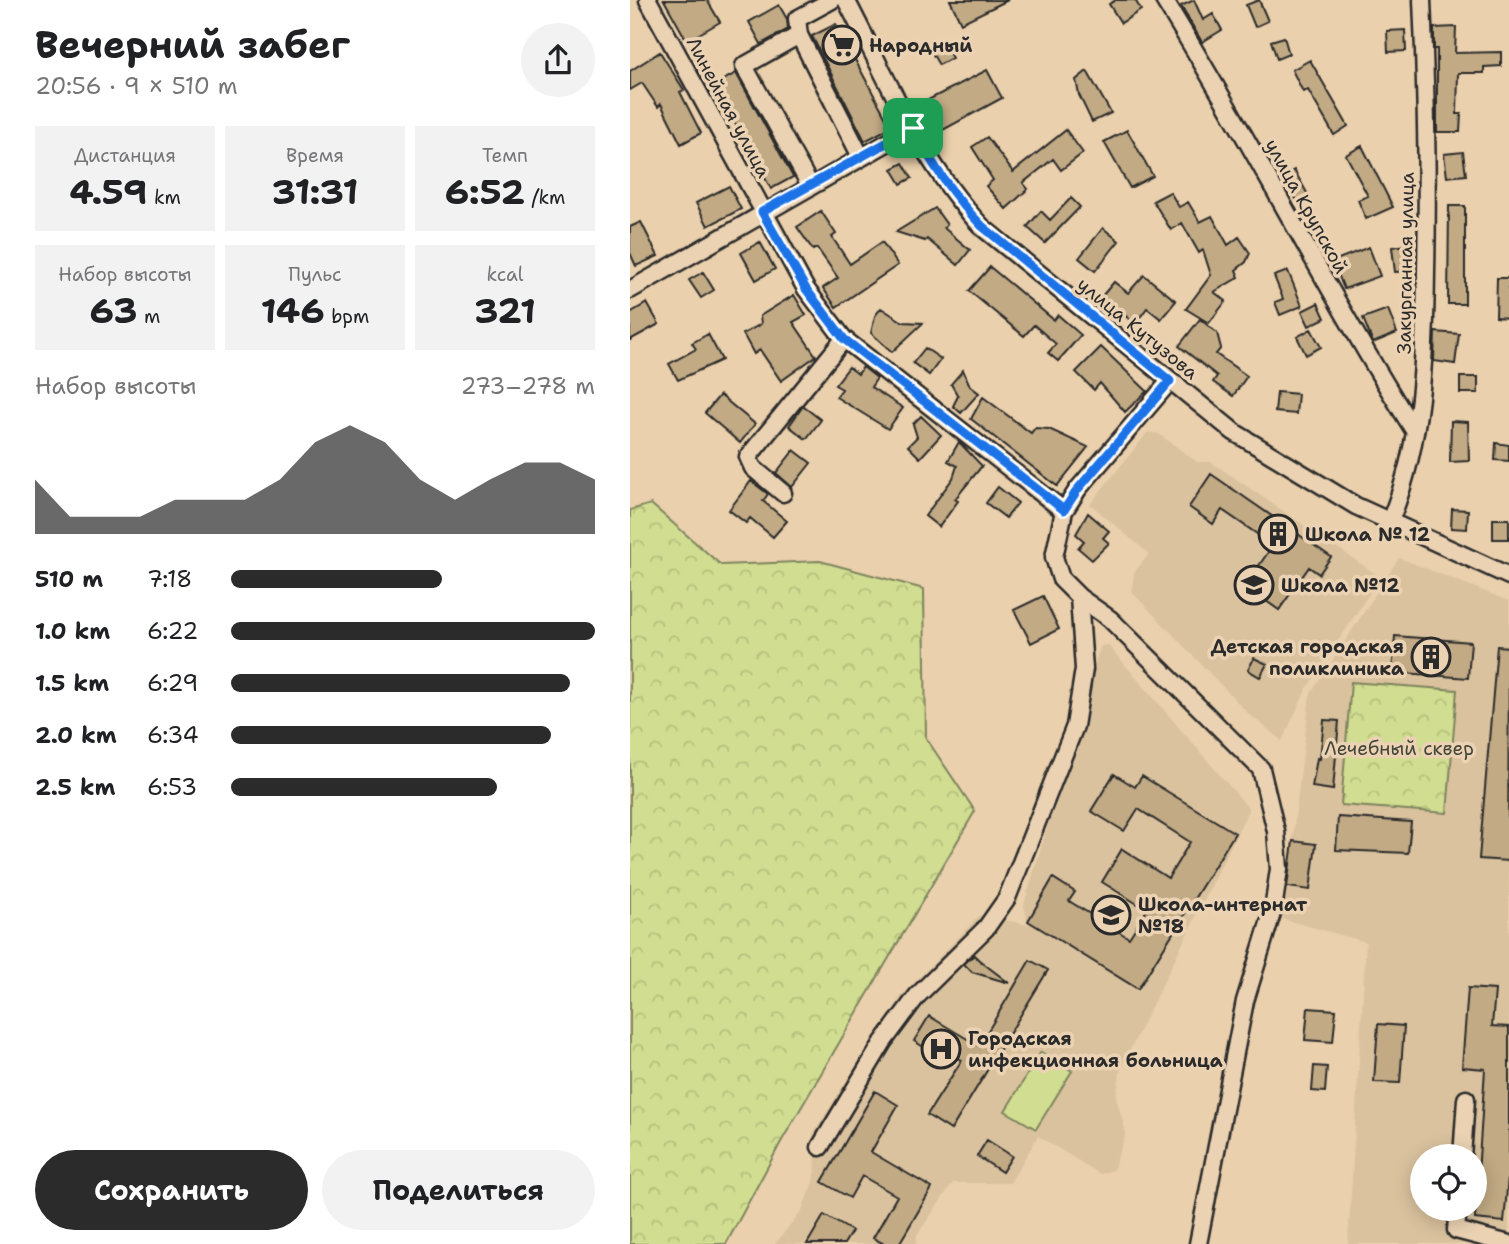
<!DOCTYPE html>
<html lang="ru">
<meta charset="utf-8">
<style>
body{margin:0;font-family:"Shantell Sans",sans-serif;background:#f2f2f2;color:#202124;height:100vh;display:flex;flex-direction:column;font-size:26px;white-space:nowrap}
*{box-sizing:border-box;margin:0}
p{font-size:23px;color:#757577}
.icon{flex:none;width:38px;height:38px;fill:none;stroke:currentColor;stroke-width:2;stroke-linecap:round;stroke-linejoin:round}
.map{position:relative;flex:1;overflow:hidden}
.sheet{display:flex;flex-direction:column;background:#fff;width:630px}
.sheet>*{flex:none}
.controls{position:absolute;left:780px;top:1144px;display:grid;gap:14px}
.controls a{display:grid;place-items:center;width:77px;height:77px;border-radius:50%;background:#fff;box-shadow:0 4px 18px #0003;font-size:35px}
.pin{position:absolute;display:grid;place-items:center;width:60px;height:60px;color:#fff;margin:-30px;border-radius:14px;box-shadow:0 4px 10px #0006}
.round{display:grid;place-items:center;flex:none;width:74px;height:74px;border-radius:37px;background:#f2f2f2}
.head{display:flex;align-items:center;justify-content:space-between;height:119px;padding:0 35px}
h1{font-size:38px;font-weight:700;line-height:52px}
.metrics{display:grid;grid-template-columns:repeat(3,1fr);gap:10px;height:119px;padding:7px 35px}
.metrics div{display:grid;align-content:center;border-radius:0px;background:#f2f2f2;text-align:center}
.metrics b{font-size:35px;font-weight:700}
.metrics small{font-size:19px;font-weight:400}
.metrics p{font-size:19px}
.chart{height:196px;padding:14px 35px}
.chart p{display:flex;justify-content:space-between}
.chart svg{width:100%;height:126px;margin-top:7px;fill:#2b2b2b;opacity:.7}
.action{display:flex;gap:14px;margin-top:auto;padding:14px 35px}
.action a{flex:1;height:80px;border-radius:42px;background:#2b2b2b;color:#fff;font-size:28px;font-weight:700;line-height:80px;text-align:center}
.action a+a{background:#f2f2f2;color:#202124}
ul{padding:0 35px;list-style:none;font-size:23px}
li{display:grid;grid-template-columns:112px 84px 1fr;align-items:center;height:52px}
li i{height:18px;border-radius:9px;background:#2b2b2b}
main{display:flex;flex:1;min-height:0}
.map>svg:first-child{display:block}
</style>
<main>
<section class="sheet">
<div class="head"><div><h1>Вечерний забег</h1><p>20:56 · 9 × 510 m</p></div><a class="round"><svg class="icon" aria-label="share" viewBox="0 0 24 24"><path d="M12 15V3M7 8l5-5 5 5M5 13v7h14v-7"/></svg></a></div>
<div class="metrics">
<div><p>Дистанция</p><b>4.59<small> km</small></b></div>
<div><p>Время</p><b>31:31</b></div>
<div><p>Темп</p><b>6:52<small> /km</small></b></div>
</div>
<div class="metrics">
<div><p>Набор высоты</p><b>63<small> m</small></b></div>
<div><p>Пульс</p><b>146<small> bpm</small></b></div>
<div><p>kcal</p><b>321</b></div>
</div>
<div class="chart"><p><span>Набор высоты</span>273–278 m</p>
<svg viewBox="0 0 160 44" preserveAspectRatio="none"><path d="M0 44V25L10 38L20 38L30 38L40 32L50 32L60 32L70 25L80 12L90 6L100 12L110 25L120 32L130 25L140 19L150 19L160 25V44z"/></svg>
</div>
<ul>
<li><b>510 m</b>7:18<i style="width:58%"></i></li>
<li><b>1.0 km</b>6:22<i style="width:100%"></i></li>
<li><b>1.5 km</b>6:29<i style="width:93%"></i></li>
<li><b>2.0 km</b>6:34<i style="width:88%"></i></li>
<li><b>2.5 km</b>6:53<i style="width:73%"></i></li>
</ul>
<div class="action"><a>Сохранить</a><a>Поделиться</a></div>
</section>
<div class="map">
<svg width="879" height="1244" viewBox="0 0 879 1244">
<defs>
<pattern id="forest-crowns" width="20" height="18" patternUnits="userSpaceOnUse" patternTransform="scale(1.75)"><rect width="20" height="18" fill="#d1dd90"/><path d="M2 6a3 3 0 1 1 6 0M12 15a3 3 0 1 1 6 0" fill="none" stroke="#b4be7c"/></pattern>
</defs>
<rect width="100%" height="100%" fill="#ead0ac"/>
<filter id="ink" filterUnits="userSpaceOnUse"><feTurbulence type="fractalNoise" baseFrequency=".0143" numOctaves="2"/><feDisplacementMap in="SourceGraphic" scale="14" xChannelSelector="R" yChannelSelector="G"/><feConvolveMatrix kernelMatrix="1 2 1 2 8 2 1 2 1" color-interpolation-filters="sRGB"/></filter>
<g filter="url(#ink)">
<path fill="#dac29e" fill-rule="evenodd" d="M518,432L529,434L567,462H581L750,577L676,690L652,741L618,713L502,592L504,573L519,554L460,504Z
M769,558L879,601V1244H718L736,942L653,919L680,695ZM793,1157H845V1209H793Z
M478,645L619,809L491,1068L486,1097L496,1133L483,1170L470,1174L408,1136L380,1183H323L287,1235L286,1244H145L172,1210L183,1182L186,1163L183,1134L271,997L350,915L398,925L394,905L428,790L454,727L464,665L471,646Z"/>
<path fill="url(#forest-crowns)" stroke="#7e845e" stroke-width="2" d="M21,504L91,565L190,561L294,589L296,738L345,811L151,1142L96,1244H0V510Z
M721,682L827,690L817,813L711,805Z"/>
<path fill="#d1dd90" stroke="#7e845e" stroke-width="2" d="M411,1052L442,1071L406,1129L375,1111Z"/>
<path fill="#c1aa84" stroke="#2b2b2b" stroke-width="2" d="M34,0H77L90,22L57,41Z
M320,0H378L331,23Z
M486,0H505L511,10L491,23L479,4Z
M564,0L573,20L583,14L592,30L572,42L551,6Z
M629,0L638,21L625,27L616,5Z
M149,5L157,19L158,29L131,44L119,22Z
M206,24L261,127L235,141L182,36Z
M826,27L825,53L871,52V66L854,67V73H828L827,114H831L830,132H807V49H804V28Z
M775,30L776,51L758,52L757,31Z
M654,37L659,54L647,59L641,41Z
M313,41L322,58L309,65L299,48Z
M30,52L54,90L50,92L71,133L51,144L31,104L28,107L12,83L0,90V71Z
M680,60L718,126L704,135L678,90L673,92L662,70Z
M357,70L372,98L313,130L298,100Z
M457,71L481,113L462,122L449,95L446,80Z
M106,73L163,177L141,189L84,85Z
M436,130L453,153L431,170L423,159L393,183L398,189L376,209L356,186L363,180L342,147L357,137L383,172Z
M497,130L523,176L500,188L474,142Z
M732,146L763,207L736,219L728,200L738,196L716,155Z
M833,152L836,175L817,177L814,154Z
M273,163L282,178L271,184L262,169Z
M664,170L681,200L671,206L651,177Z
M99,186L111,209L78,226L66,203Z
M540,192L549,207L558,202L570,222L582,216L598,245L609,237L620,253L616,262L606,270L609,277L584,292L596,301L579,323L556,309L581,275L573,250L569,253L552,223L541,230L523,201Z
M441,198L450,207L415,243L397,227L411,211L420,220Z
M819,206H835V304H818Z
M305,208L317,225L314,228L340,250L328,265L297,239L295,241L266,232Z
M191,211L206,234L202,237L220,264L252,242L268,265L206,307L193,288L208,278L187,248L183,250L167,227Z
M11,222L28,256L6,266L0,253V227Z
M473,228L489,241L465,271L449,258Z
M130,242L145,269L126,280L111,253Z
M777,245L780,271L765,272L762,247Z
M739,247L750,276L714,289L703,261Z
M360,267L424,320L428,315L451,335L428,361L418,353L426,344L404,325L394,336L339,291Z
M658,271L672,306L650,315L645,302L653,299L644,276Z
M73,272L84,290L71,298L59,280Z
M514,275L546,301L531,319L517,308L505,324L472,296L484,282L498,293Z
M867,278H879V318L866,317Z
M164,295L176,315L163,322L186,356L151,381L130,350L124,354L113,334L131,324L130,316Z
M17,303L29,324L0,340V313Z
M688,303L695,318L679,326L672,311Z
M251,308L273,322L293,323L262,352L241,333L245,316Z
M758,309L767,333L743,343L733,318Z
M570,319L587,333L591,348L586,354L617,376L603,396L583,382L587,376L549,346Z
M681,329L691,347L676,355L667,337Z
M805,332L829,334L825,364L804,361Z
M78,334L92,360L48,380L39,364L66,349L62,343Z
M471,347L517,391L495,412L470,383L464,390L446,372Z
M295,348L311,359L299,375L283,363Z
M219,367L228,374L233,367L247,378L241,387L273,408L258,429L206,397L212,389L205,385Z
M333,370L340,386L349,393L331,413L323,406L328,396L321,384Z
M830,377H848V393H830Z
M647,392L668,394L666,414L645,412Z
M90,395L125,424L110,443L75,413Z
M353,397L401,433L405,428L419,429L458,447L427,486L341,419Z
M173,406L191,420L176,439L159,426Z
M291,416L311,435L290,458L278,446L287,437L283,424Z
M821,421L838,422L839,461L820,462Z
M329,442L352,466L325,499L328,501L309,527L295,516L323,478L327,466L318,461Z
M866,443L879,445V461L865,460Z
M164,450L181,463L162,487L146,473Z
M581,474L701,557L689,574L679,567L649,610L615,586L643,545L592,510L583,524L559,507Z
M121,481L138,494L133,501L157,521L143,537L120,518L116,523L99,510Z
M368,487L388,503L376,518L356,503Z
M822,509L838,510L837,529L821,528Z
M458,513L479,531L473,538L479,543L462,560L448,548L454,541L446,534Z
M863,519H879V539H863Z
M413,596L429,629L401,643L384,610Z
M765,636L841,642L838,678L762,672Z
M867,646L879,647L878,861L849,859Z
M624,658L637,664L630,677L618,670Z
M694,720L709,721L703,790L682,787L687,758L690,759Z
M484,774L505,787L512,776L605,833L508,989L398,921L423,878L445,892L439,901L499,938L517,910L472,882L492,849L538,878L560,842L508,809L494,831L461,811Z
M708,817L781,822L778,853L706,850Z
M663,841L686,844L680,890L657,887Z
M344,955L349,960L379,983L342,972L334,964Z
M400,960L418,970L321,1130L297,1115L332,1060L312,1049L308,1056L284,1041L299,1016L349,1046Z
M838,988L865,990L862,1026L879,1027V1166L874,1222L845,1219L855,1069L832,1067Z
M678,1008L706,1010L703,1042L675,1040Z
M748,1024L774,1026L770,1083L744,1082Z
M684,1066L697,1067L695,1092L682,1091Z
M245,1091L268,1105L241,1152L302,1188L269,1244H254L243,1238L267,1196L232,1176L220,1198L192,1182Z
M357,1140L382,1156L372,1172L347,1156Z
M194,1215L222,1231L214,1244H177Z"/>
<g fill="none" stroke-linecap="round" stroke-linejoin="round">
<defs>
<path id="minor" d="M18,0L176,289L214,339L434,511
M202,0L167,19L169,35L231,157
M216,0C257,78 291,162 352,227L604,432L726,506L879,576
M534,0C622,141 696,291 785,432
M169,35L114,66L180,185
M0,290L283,128
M540,381L448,489L434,511L424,557L431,579L449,597L480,619L631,769L646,831L649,869L643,910L615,1001L568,1244
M153,493L123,468L118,457L214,339
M759,523C793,443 795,356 796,271C798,181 796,91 792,0
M190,1147L253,1042L287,996L356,928L377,898L445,726L454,669L449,597
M832,1157L836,1099
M828,1209L826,1230L879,1244"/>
</defs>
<use href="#minor" stroke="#2b2b2b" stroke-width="21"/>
<use href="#minor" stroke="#ebd2b3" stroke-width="16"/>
</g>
</g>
<g fill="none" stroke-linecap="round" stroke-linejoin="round" filter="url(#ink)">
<defs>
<path id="route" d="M283,128C302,165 323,196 352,226L540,381L448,489L434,510L214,339L176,289L132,212Z"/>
</defs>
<use href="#route" stroke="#fff" stroke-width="14"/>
<use href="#route" stroke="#1a73e8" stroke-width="9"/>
</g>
<defs>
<symbol id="supermarket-ring" viewBox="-11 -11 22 22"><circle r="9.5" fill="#ebd2b3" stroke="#2b2b2b" stroke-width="1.5"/><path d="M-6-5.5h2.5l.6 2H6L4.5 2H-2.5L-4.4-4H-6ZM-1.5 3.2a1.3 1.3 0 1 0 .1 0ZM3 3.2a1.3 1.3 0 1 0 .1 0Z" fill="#2b2b2b"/></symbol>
<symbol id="building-ring" viewBox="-11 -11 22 22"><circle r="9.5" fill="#ebd2b3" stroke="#2b2b2b" stroke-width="1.5"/><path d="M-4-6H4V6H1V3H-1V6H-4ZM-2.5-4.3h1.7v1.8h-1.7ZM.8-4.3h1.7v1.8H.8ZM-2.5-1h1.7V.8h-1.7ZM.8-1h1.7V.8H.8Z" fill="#2b2b2b"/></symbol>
<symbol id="school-ring" viewBox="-11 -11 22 22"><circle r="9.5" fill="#ebd2b3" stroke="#2b2b2b" stroke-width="1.5"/><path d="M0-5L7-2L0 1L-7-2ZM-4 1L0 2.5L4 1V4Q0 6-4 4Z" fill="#2b2b2b"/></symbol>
<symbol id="hospital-ring" viewBox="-11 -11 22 22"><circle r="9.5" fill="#ebd2b3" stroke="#2b2b2b" stroke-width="1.5"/><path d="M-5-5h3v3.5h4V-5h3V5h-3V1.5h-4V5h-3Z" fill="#2b2b2b"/></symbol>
</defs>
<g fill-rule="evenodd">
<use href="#supermarket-ring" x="190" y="23" width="44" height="44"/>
<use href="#building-ring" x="626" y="512" width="44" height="44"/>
<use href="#school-ring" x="602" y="563" width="44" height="44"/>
<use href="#building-ring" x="779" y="635" width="44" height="44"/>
<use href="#school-ring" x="459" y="893" width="44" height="44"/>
<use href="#hospital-ring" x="289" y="1027" width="44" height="44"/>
</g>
<g text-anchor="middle" stroke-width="7" stroke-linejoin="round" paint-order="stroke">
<g font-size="19" font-weight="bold" fill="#2b2b2b" stroke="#ebd2b3" text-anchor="start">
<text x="239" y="52">Народный</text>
<text x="675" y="541">Школа № 12</text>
<text x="651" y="592">Школа №12</text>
<text x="774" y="653" text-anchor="end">Детская городская<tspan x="774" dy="22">поликлиника</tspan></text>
<text x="508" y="911">Школа-интернат<tspan x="508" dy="22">№18</tspan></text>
<text x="338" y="1045">Городская<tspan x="338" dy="22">инфекционная больница</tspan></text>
</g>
<g font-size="19" fill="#2b2b2b" stroke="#ebd2b3">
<text transform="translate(99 107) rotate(62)" y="7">Линейная улица</text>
<text transform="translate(677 206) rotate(61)" y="7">улица Крупской</text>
<text transform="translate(775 263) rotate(-89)" y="7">Закурганная улица</text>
<text transform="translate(508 328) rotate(39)" y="7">улица Кутузова</text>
</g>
<g font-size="19" fill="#44463a" stroke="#ebd2b3">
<text x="769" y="755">Лечебный сквер</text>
</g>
</g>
</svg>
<div class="controls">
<a><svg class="icon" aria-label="locate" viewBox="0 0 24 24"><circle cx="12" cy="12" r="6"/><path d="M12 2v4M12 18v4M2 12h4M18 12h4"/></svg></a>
</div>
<div class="pin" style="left:283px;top:128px;background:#1e9e55"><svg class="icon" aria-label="arrive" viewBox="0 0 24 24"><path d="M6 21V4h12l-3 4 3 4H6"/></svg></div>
</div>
</main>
